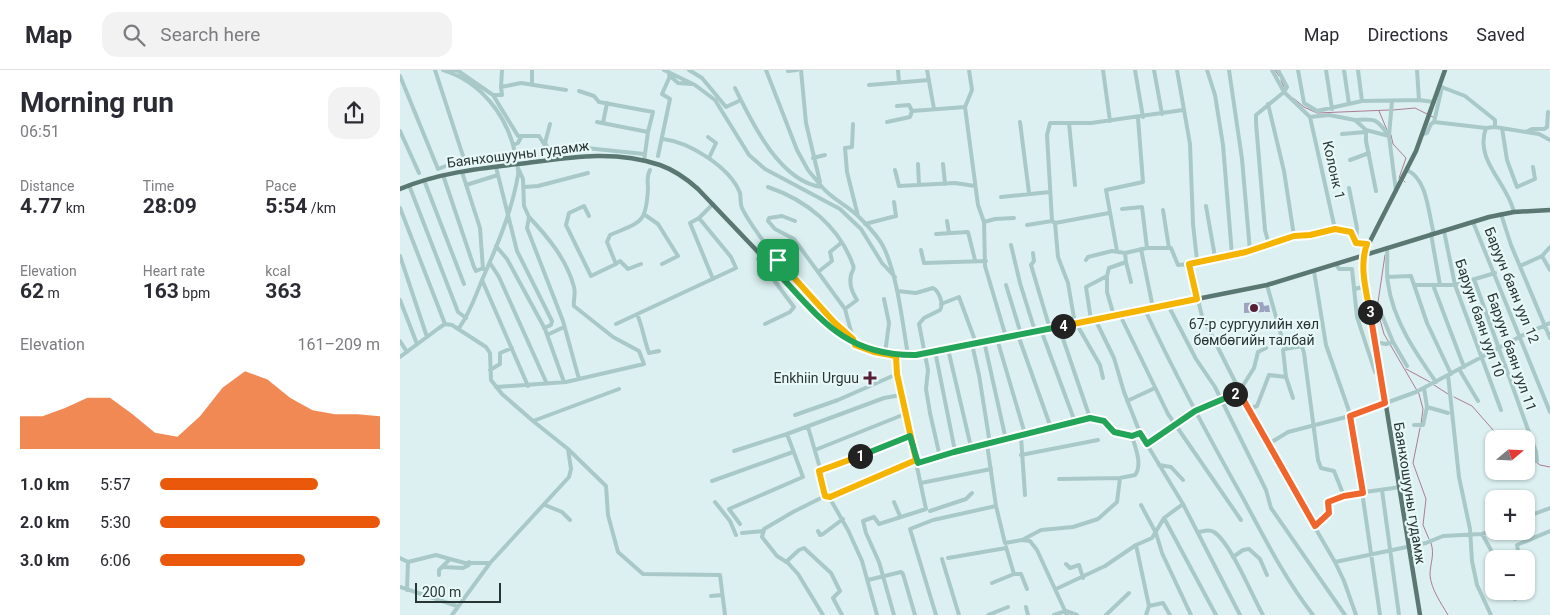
<!DOCTYPE html>
<meta charset="utf-8">
<style>
body{margin:0;font-family:Roboto,sans-serif;background:#f2f2f3;color:#2b2b33;height:100vh;display:flex;flex-direction:column;font-size:19px;white-space:nowrap}
*{box-sizing:border-box;margin:0}
p{font-size:16px;color:#7c7c81}
.icon{flex:none;width:28px;height:28px;fill:none;stroke:currentColor;stroke-width:2;stroke-linecap:round;stroke-linejoin:round}
.map{position:relative;flex:1;overflow:hidden}
.drawer{display:flex;flex-direction:column;background:#fff;width:400px}
.drawer>*{flex:none}
.needle{width:32px;rotate:71deg}
.tools{position:absolute;left:1085px;top:360px;display:grid;gap:10px}
.tools a{display:grid;place-items:center;width:50px;height:50px;border-radius:10px;background:#fff;box-shadow:0 1px 4px #0004;font-size:25px}
.scale{position:absolute;left:15px;bottom:12px;width:86px;box-sizing:border-box;padding-left:5px;border:2px solid #283633;border-top:0;font-size:14px;line-height:18px;white-space:nowrap;color:#283633;-webkit-text-stroke:4px #e8f8f9;paint-order:stroke}
.pin{position:absolute;display:grid;place-items:center;width:42px;height:42px;color:#fff;margin:-21px;border-radius:10px;box-shadow:0 2px 8px #0006}
.km{position:absolute;width:25px;height:25px;margin:-12px;border-radius:50%;background:#222;color:#fff;font-size:14px;line-height:25px;text-align:center}
.round{display:grid;place-items:center;flex:none;width:52px;height:52px;border-radius:15px;background:#f2f2f3}
.overview{display:flex;align-items:center;justify-content:space-between;height:85px;padding:0 20px}
h1{font-size:28px;font-weight:700;line-height:38px}
.metrics{display:grid;grid-template-columns:repeat(3,1fr);gap:8px;height:85px;padding:5px 20px}
.metrics div{display:grid;align-content:center}
.metrics b{font-size:21px;font-weight:700}
.metrics small{font-size:14px;font-weight:400}
.metrics p{font-size:14px}
.chart{height:140px;padding:10px 20px}
.chart p{display:flex;justify-content:space-between}
.chart svg{width:100%;height:90px;margin-top:5px;fill:#ea580c;opacity:.7}
ul{padding:0 20px;list-style:none;font-size:16px}
li{display:grid;grid-template-columns:80px 60px 1fr;align-items:center;height:38px}
li i{height:12px;border-radius:6px;background:#ea580c}
header{display:flex;align-items:center;gap:30px;box-sizing:border-box;height:70px;padding:0 25px;background:#fff;border-bottom:1px solid #e1e1e2}
header strong{font-size:24px}
nav{display:flex;gap:28px;margin-inline-start:auto;font-size:18px}
.search{width:350px;height:45px;background:#f2f2f3;display:flex;align-items:center;gap:12px;box-sizing:border-box;padding:0 18px;border-radius:15px;color:#7c7c81;font-size:19px}
main{display:flex;flex:1;min-height:0}
.map>svg:first-child{display:block}
</style>
<header>
<strong>Map</strong>
<div class="search"><svg class="icon" aria-label="search" viewBox="0 0 24 24"><circle cx="10" cy="10" r="6"/><path d="M15 15l6 6"/></svg>Search here</div>
<nav><a>Map</a><a>Directions</a><a>Saved</a></nav>
</header>
<main>
<section class="drawer">
<div class="overview"><div><h1>Morning run</h1><p>06:51</p></div><a class="round"><svg class="icon" aria-label="share" viewBox="0 0 24 24"><path d="M12 15V3M7 8l5-5 5 5M5 13v7h14v-7"/></svg></a></div>
<div class="metrics">
<div><p>Distance</p><b>4.77<small> km</small></b></div>
<div><p>Time</p><b>28:09</b></div>
<div><p>Pace</p><b>5:54<small> /km</small></b></div>
</div>
<div class="metrics">
<div><p>Elevation</p><b>62<small> m</small></b></div>
<div><p>Heart rate</p><b>163<small> bpm</small></b></div>
<div><p>kcal</p><b>363</b></div>
</div>
<div class="chart"><p><span>Elevation</span>161–209 m</p>
<svg viewBox="0 0 160 44" preserveAspectRatio="none"><path d="M0 44V28L10 28L20 24L30 19L40 19L50 27L60 36L70 38L80 28L90 14L100 6L110 10L120 19L130 25L140 27L150 27L160 28V44z"/></svg>
</div>
<ul>
<li><b>1.0 km</b>5:57<i style="width:72%"></i></li>
<li><b>2.0 km</b>5:30<i style="width:100%"></i></li>
<li><b>3.0 km</b>6:06<i style="width:66%"></i></li>
</ul>
</section>
<div class="map">
<svg width="1150" height="545" viewBox="0 0 1150 545">
<rect width="100%" height="100%" fill="#dcf0f1"/>
<path fill="#9ca2c0" d="M863,232L864,236L869,235L870,242H865L864,240V242L844,243V233Z"/>
<g fill="none" stroke-linecap="round" stroke-linejoin="round">
<path stroke="#ad7c92" stroke-width="1" d="M875,0L879,6
M881,10L884,17
M893,28L904,37L917,43L989,40
M993,40L1015,38L1033,47
M979,41L987,60
M991,65L993,74L1006,88L999,108
M1004,111L1005,112
M985,185L977,239L984,264L1019,324L1023,339L1021,354
M1006,299L1030,312
M1034,315L1048,324
M1054,327L1072,336L1101,369
M1020,358L1013,393L1026,429L1023,455L1029,469
M1126,385L1140,395L1150,397
M1031,473C1035,485 1030,493 1030,505C1031,519 1041,533 1048,545"/>
<path stroke="#a8c9c8" stroke-width="4" d="M43,0C80,11 107,45 115,83C116,90 119,98 118,105C112,141 97,176 82,210C75,227 70,243 59,258
M264,0L295,15L315,30L349,85L365,99L440,139L461,159L482,193L495,207
M289,0L302,8L326,37L341,30
M366,0L397,80L408,100L422,117
M401,0L406,53L420,112
M498,0L499,12
M527,0L534,39
M569,0L572,20L565,37L578,135L584,152L585,196L606,267
M703,0L710,51
M735,0L743,47
M754,0L762,44
M777,0L790,74L793,154L797,190
M807,0L815,25L823,75L832,185
M829,0L842,89L850,181
M878,0L887,17L884,22L910,47L929,45L955,50L966,60L989,66
M898,0L904,33L917,41L962,31L1019,30L1034,32
M926,0L932,39
M944,0L949,34
M958,0L962,31
M1017,0L1019,30
M388,1L397,0
M50,2L57,0L93,25L118,66H139L146,77
M269,5L278,13L291,14
M0,6L38,99L64,89L35,0
M132,15V0
M469,15L529,10
M1039,16L1065,26L1095,50V57L1139,64L1150,70
M101,17L102,0
M335,18C352,53 380,112 422,117C433,130 449,136 460,148C468,156 479,167 484,178C498,208 502,251 508,285
M179,21L194,26L199,32L253,42L248,62
M93,25H102L101,17L121,13L166,20
M992,31L989,66L996,121
M868,34L884,101L894,166
M497,36L509,35L512,41
M910,47L935,159
M955,50C976,48 977,49 989,66
M197,52L248,62L244,91
M487,52L510,47L512,41L565,37
M620,52L629,123
M1034,52L1042,17
M203,53L207,33
M669,53L675,115
M150,54L145,73L149,80L186,78L244,84
M453,54L452,77L445,78L447,102L458,146
M1095,57L1086,58C1074,90 1107,112 1114,142
M1102,58L1107,90L1117,117L1135,109L1133,97
M966,60V71L976,121
M0,61L19,103
M1126,62L1132,59H1144L1147,57L1148,42
M942,64L966,62
M1023,64L1027,63L1031,54L1034,52L1086,58
M308,67L316,73L309,88
M263,69C289,72 330,97 340,123C341,128 340,134 342,138C348,151 368,178 378,190L368,201
M113,75L118,73L121,67
M258,86L270,29L262,24L270,6
M413,88L425,85
M950,90L969,83
M518,94L519,115
M543,94L545,114
M96,97L117,181L152,251L151,255L144,258
M118,98L123,109L124,136L129,147L127,158L163,251L179,309
M495,100L499,116L555,113L575,116
M1007,100C1028,110 1028,143 1034,164
M62,102L80,158L83,199
M43,105L74,197L76,201L83,198
M24,110L64,214
M9,115L58,242L66,248
M66,115L98,105
M124,117L138,116L188,103
M368,117C406,130 439,156 453,195C455,199 452,201 451,205C449,215 452,222 457,230L445,239
M949,118L957,158L956,171
M601,127L650,122
M806,136L815,187
M0,138L45,254
M722,139L742,137L747,178
M763,140L769,178
M1101,144L1111,175L1150,268
M245,145L258,154L278,186L262,194
M189,146L184,136L169,143L166,155L191,206L216,194L207,172L210,165C240,152 246,155 248,119C248,112 246,107 250,100
M395,151L382,146L369,148L368,151L375,159L394,169L445,239L453,269
M547,151L549,163
M584,152L595,149L614,148
M1073,152L1150,342
M655,153L709,143
M465,154L496,146L494,132
M627,155L652,151
M1044,161L1055,215L1101,340
M536,164L568,162L575,190
M1031,164L1040,215
M611,175L620,213L635,261
M869,175L865,160L856,53V45L884,22L872,0
M96,176L107,189L145,259L164,312
M987,178C988,190 986,202 988,213C993,250 1015,282 1036,312
M741,179L753,238
M521,180L524,193L586,191
M717,181L706,120L743,112L738,48
M633,183L634,191L631,195L650,259
M0,186L27,267
M1142,186L1150,200
M358,189L394,237L390,242L365,254
M378,190L434,252L453,270
M686,190L688,187L712,181L725,183
M726,192L731,212
M90,193L99,207L147,314
M216,194L220,191L228,199L241,194
M936,194L939,199H952L957,247L975,302L980,304
M1120,196L1142,186L1150,177
M914,201L926,275L948,338L953,360L980,545
M418,202L432,191L430,182L441,173
M707,206V222L714,246
M987,207L1011,206L1027,253L1051,304
M313,209L290,153L299,148L313,134
M1074,209L1136,382L1137,391
M82,210L128,316
M606,215L621,264
M867,215L885,279L902,276L904,283L918,390L921,398L934,401L944,426
M1014,215H1055L1095,203
M1033,215L1064,297
M955,219L966,216
M497,221L516,223L533,218C539,221 544,234 540,240L524,248L519,254L528,300L526,319L530,343L540,387L690,348L659,257
M484,229L489,253L485,284
M0,230L17,274
M541,234L559,227L576,273
M768,235L796,289L815,317L866,420L871,438L945,545
M979,238L993,272L1007,296
M745,240C775,304 808,366 843,428C865,469 885,509 913,545
M237,244C243,258 244,270 249,283L259,281
M720,245L768,344L841,450
M695,249L714,288L724,322L740,363L783,434L764,448L752,468L736,475L749,536L746,545
M691,250L686,217L707,206L709,198L726,192L725,183L747,178H771L778,195L789,194
M676,253L700,295L703,308
M216,254L336,198L331,187L299,148
M675,254L668,213L658,187L655,153L652,151L647,65L650,53H691L783,40
M641,260L675,352
M147,265L164,257
M618,265L651,358
M597,269L625,364
M0,271L7,282
M584,271L606,370
M975,272L986,274L993,272
M572,274L579,305L590,374
M548,279L571,377
M885,279L883,280L886,307L893,328
M535,281L555,381
M0,287L39,258L45,254L52,255L86,277L90,283L91,310L102,324L133,351L219,319
M1059,299L1078,331
M90,300L100,294V283L112,278
M1048,305L1059,407L1070,459L1072,491L1077,515L1091,545
M96,317L166,312L244,294L239,281L213,267L174,236C173,230 176,224 174,217C167,190 148,167 129,147
M1024,318L1027,337L1048,343
M727,331L755,318
M848,339L857,336L869,305L886,307
M395,345L438,330L497,304V285
M690,348L704,351L711,361L732,366
M133,351L168,379L206,416L208,445L218,482L243,504L320,505L325,545
M1014,355H1023L1027,337
M408,357L420,398L419,407L425,426
M621,367L625,425
M587,374L596,436L605,473L622,470L630,471L637,480L667,545
M747,374C777,354 804,332 839,322L854,298L858,282L866,278
M867,375L888,362L950,346L1016,322L1121,266L1150,253
M415,380L505,344
M334,381L387,364
M621,385L698,370
M517,393L540,387
M759,395L771,397L783,410
M419,401L510,366
M659,409L720,408
M312,411L393,382
M521,413L591,399
M982,420L999,545
M429,427L448,460L462,491L477,545
M315,432L330,451L336,465
M494,432L500,446
M783,434L840,545
M145,435L162,442L170,450
M741,435L756,463L762,483L791,545
M530,441L566,429L572,423
M1126,447L1150,438
M764,448L816,545
M340,454L329,439L403,407L387,364L484,328L501,325
M915,456L929,443L927,434C938,423 981,421 998,417
M418,461L420,465L423,464L443,449
M799,462C804,461 809,459 814,462C831,473 852,526 863,545
M342,463L364,461
M1082,464L1096,489
M624,469L641,460L673,457L698,449L717,432L720,408L735,405C743,395 735,377 732,366L740,363
M606,477L614,504H621L627,519
M833,487L843,480L849,479L860,489L867,505
M0,488L8,492
M548,488L606,478
M542,489L559,545
M1098,489L1118,481L1117,475L1150,461
M386,492L399,480L404,478L431,503L440,521L433,528L442,545
M935,492L1026,473L1043,466L1082,464L1094,460
M90,493L169,407L171,399L168,379
M666,494L670,498L679,495L683,508
M42,497L63,498L69,495V492
M39,505V500L50,489L65,493H90L52,545
M468,510L501,502L503,504L515,545
M592,513L614,504
M0,517L57,536
M656,519L705,496L736,475
M7,520L8,492L36,485L50,489
M1111,521L1115,529
M311,526L322,525
M749,536L763,533L770,545
M626,537L628,545
M423,545L398,504L388,493L377,486L362,467L364,459L393,442L425,426L429,427L516,390
M494,545L479,492L466,463L463,451L474,447L479,454L526,439L497,304
M536,545L510,459L533,450L596,436
M588,545L608,537
M654,545L666,541L677,545
M706,545L729,523
M956,545L944,511L935,492L867,375L802,246L789,194L846,182L894,166L910,165L935,159L951,162L956,173L967,174"/>
<path stroke="#5a7772" stroke-width="4.5" d="M0,119C40,102 84,98 127,93C172,87 215,80 260,95C274,100 287,109 298,119L419,246L445,269L474,282L497,285H516L867,215L1089,147L1114,142L1150,140
M1020,545L962,187L1016,81L1045,0"/>
</g>
<g fill="none" stroke-linecap="round" stroke-linejoin="round">
<defs>
<path id="split-1" d="M378,190L434,252L453,269L455,275L474,282L496,286L497,304L516,390L430,427L425,426L419,401L460,386"/>
<path id="split-2" d="M460,386L510,366L518,393L554,382L690,348L704,351L714,362L732,366L740,363L747,374L795,341L835,324"/>
<path id="split-3" d="M835,324L839,322L915,456L929,443L928,432L944,426L963,423L950,346L985,333L970,242"/>
<path id="split-4" d="M663,256L797,229L789,194L846,182L894,166L910,165L935,159L951,162L956,173L967,174C959,196 966,220 970,242"/>
<path id="split-5" d="M378,190L372,197C418,245 442,286 516,285L663,256"/>
</defs>
<use href="#split-1" stroke="#fff" stroke-width="10"/>
<use href="#split-2" stroke="#fff" stroke-width="10"/>
<use href="#split-3" stroke="#fff" stroke-width="10"/>
<use href="#split-4" stroke="#fff" stroke-width="10"/>
<use href="#split-5" stroke="#fff" stroke-width="10"/>
<use href="#split-1" stroke="#f5b400" stroke-width="6"/>
<use href="#split-2" stroke="#22a559" stroke-width="6"/>
<use href="#split-3" stroke="#f0652b" stroke-width="6"/>
<use href="#split-4" stroke="#f5b400" stroke-width="6"/>
<use href="#split-5" stroke="#22a559" stroke-width="6"/>
</g>
<g fill="#561f36" stroke="#e8f8f9" stroke-width="2">
<circle cx="854" cy="238" r="5"/>
<path d="M467.5 300.5h5v5h5v5h-5v5h-5v-5h-5v-5h5z"/>
</g>
<g text-anchor="middle" stroke-width="4.5" stroke-linejoin="round" paint-order="stroke">
<g font-size="14" fill="#283633" stroke="#e8f8f9">
<text transform="translate(118 84) rotate(-7)" y="5">Баянхошууны гудамж</text>
<text transform="translate(934 100) rotate(77)" y="5">Колонк 1</text>
<text transform="translate(1112 215) rotate(68)" y="5">Баруун баян уул 12</text>
<text transform="translate(1080 248) rotate(71)" y="5">Баруун баян уул 10</text>
<text transform="translate(1112 282) rotate(71)" y="5">Баруун баян уул 11</text>
<text transform="translate(1010 423) rotate(81)" y="5">Баянхошууны гудамж</text>
</g>
<g font-size="14" fill="#283633" stroke="#e8f8f9">
<text x="854" y="259">67-р сургуулийн хөл<tspan x="854" dy="16">бөмбөгийн талбай</tspan></text>
<text x="459" y="313" text-anchor="end">Enkhiin Urguu</text>
</g>
</g>
</svg>
<div class="tools">
<a><svg class="needle" viewBox="-14 -14 28 28"><path d="M0-13l5 13h-10z" fill="#e53935"/><path d="M0 13l5-13h-10z" fill="#7c7c81"/></svg></a>
<a>+</a>
<a>−</a>
</div>
<div class="scale">200 m</div>
<div class="pin" style="left:378px;top:190px;background:#1e9e55"><svg class="icon" aria-label="arrive" viewBox="0 0 24 24"><path d="M6 21V4h12l-3 4 3 4H6"/></svg></div>
<b class="km" style="left:460px;top:386px">1</b>
<b class="km" style="left:835px;top:324px">2</b>
<b class="km" style="left:970px;top:242px">3</b>
<b class="km" style="left:663px;top:256px">4</b>
</div>
</main>
